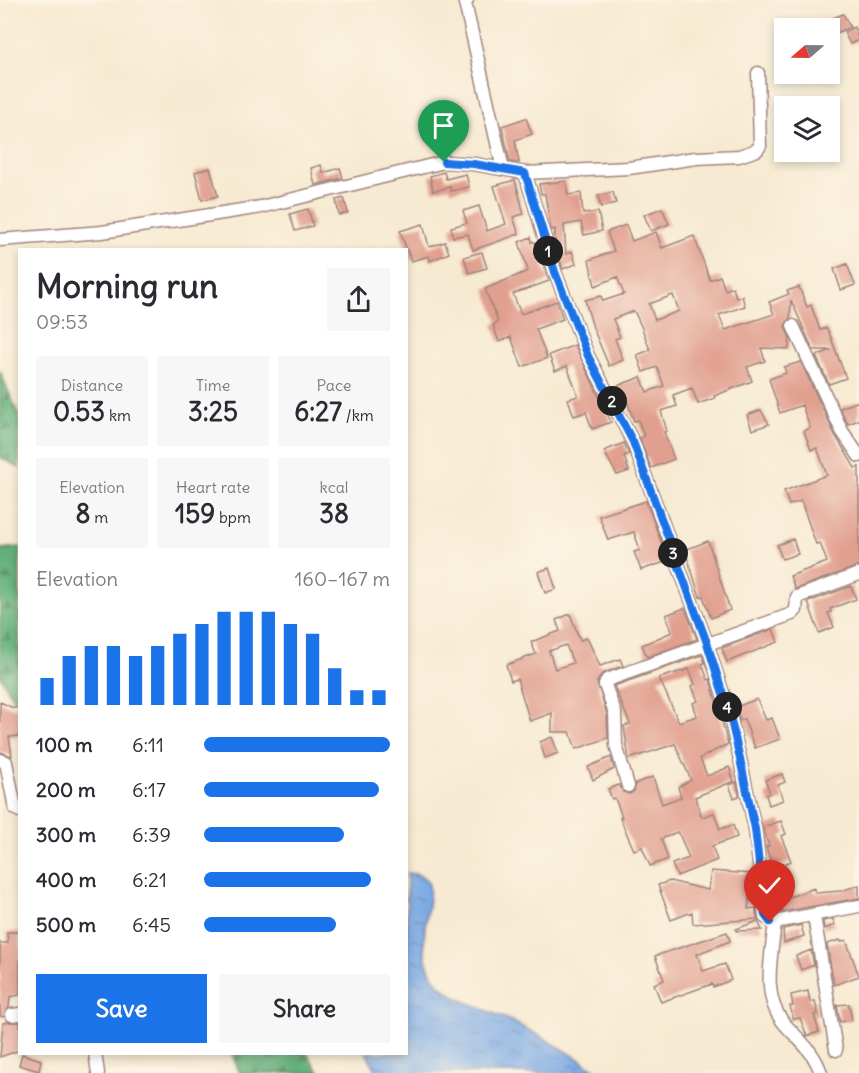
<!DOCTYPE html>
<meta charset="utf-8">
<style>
body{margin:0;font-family:Delius,sans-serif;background:#f7f7f7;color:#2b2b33;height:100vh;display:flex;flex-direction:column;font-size:22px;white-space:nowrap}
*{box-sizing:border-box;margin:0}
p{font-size:20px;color:#7c7c81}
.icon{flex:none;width:33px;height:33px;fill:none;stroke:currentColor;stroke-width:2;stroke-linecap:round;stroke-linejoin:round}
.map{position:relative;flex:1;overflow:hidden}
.side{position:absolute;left:18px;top:248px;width:390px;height:807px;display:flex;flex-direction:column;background:#fff;border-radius:0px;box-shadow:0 3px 9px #0003}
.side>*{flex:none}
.needle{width:39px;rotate:250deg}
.buttons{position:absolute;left:774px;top:18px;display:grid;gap:12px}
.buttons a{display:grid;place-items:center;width:66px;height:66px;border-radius:0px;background:#fff;box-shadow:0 3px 9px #0003;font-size:30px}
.pin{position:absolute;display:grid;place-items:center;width:51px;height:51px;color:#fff;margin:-62px -26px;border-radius:50% 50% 50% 0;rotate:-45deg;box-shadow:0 0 6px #0007}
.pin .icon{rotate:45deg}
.km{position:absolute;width:30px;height:30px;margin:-15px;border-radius:50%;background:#222;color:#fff;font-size:16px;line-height:30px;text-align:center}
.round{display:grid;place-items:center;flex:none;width:63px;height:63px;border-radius:0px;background:#f7f7f7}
.summary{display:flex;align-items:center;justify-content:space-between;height:102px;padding:0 18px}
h1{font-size:33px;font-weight:700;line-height:45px}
.metrics{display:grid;grid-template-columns:repeat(3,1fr);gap:9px;height:102px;padding:6px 18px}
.metrics div{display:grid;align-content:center;border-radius:0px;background:#f7f7f7;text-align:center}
.metrics b{font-size:26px;font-weight:700}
.metrics small{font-size:16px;font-weight:400}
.metrics p{font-size:16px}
.chart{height:168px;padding:12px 18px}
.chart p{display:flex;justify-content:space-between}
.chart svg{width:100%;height:108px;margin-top:6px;stroke:#1a73e8;stroke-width:6}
.button{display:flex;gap:12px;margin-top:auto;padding:12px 18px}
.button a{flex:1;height:69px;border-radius:0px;background:#1a73e8;color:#fff;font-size:24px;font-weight:700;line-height:69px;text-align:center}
.button a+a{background:#f7f7f7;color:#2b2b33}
ul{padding:0 18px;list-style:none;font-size:20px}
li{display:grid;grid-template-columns:96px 72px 1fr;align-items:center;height:45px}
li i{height:15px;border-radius:8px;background:#1a73e8}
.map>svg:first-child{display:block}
</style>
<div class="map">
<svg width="859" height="1073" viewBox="0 0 859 1073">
<defs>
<pattern id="forest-firs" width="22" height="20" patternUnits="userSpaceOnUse" patternTransform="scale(1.5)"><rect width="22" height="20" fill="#62b079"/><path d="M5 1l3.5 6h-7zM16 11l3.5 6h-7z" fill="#538f63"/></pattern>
<pattern id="water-ripples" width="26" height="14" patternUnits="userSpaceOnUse" patternTransform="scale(1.5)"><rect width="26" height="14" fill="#7caae5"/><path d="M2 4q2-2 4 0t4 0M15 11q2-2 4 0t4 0" fill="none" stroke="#688aba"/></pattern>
</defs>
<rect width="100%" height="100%" fill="#fcf5e5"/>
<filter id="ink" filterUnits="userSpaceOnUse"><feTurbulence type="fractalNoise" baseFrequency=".0167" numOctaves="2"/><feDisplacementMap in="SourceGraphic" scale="12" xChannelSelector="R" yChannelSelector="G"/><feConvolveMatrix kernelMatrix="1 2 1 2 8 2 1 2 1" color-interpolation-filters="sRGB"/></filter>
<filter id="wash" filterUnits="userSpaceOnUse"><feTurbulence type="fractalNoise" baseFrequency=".008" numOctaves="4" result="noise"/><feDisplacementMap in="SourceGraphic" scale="24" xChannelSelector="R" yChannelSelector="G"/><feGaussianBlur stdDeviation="1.35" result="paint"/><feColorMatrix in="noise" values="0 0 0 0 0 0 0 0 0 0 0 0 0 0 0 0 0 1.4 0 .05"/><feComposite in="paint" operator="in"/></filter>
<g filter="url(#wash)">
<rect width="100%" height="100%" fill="#f7ead2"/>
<path fill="url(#forest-firs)" stroke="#566852" stroke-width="1.5" d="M0,371L19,416V468L0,457Z
M19,547H20L19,699L12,697L0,675V549Z
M231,1053H307L320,1073H240Z"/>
<path fill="url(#water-ripples)" stroke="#636488" stroke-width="1.5" d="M407,873C415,874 422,874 427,881C437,895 411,943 434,978C450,1001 485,1008 509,1020C539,1035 572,1053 599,1073H378L366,1053H406Z"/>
<g id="blocks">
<path fill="#e19f8f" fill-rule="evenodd" d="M843,14L850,27L830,36V28L824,22Z
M854,27L859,40L850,44L844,32Z
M526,118L532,134L515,140L519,163L510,162L502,126Z
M321,165L323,173L340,168L343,178L315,185L311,168Z
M210,168L218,196L202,200L195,172Z
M444,172L446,179L466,174L469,187L451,191L450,187L433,191L430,176Z
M515,180L524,214L513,217L519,234L473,250L468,234L453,237L451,227L467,223L463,211L479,206L487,231L506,224L494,186Z
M566,181L568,195L581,193L583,214L598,212L602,231L584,235L581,222L564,225L566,254L572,251L576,264L563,269L555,245V229L551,230L545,194H541L539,184Z
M613,192L616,203L601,207L598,196Z
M344,198L348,213L339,215L336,200Z
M662,208L669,224L651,231L644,215Z
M308,209L313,226L295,231L290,214Z
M423,224L429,247L445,242L449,253L430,261L429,256L411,261L400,231Z
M626,225L632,241L656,232L662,248L694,236L710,280L720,276L725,290L733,287L736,298L742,296L745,306L719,315L725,330L774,314L769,302L789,294L787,291L799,287L807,307L811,305L820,330L826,328L828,330L846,378L829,384L816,356L831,350H813L791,300L790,318L785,326L790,338L789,349L761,348L765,361L747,367L752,381L714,396L715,398L698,404L692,388L673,395L677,406L661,411L667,431L664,432L674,459L651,468L640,438L644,436L638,420L634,421L626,398L622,400L617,386L641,377L647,392L664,386L657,367L643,372L637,355L650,350L642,328L634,311L613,319L620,337L615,339L623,360L609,366L593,328L585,300L601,296L603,301L624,294L617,277L595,286L589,260L614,251L607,232ZM673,295L679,311L655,320L649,304Z
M531,237L532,242H535L549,281L513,294L521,314L557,301L563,319L536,329L547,358L522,367L511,337L499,342L493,325L498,322L485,289L528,271L519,242Z
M482,252L487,268L469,273L464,257Z
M847,264L855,285L841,290L834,269Z
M575,345L611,422L592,429L586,412L574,416L568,399L578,396L567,366L555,371L549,355Z
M801,362L835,435L855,468L859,467V566L795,589L790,576L827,562L820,543L816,544L801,501L789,505L784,491L827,475L817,448L811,450L804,431L810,428L802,405L780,413L769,379L786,373L784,367Z
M859,401V420L848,424L840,408Z
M761,410L769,424L752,430L747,415Z
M624,443L629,454L624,456L629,471L617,475L604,451Z
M646,501L668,561L641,570L634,552L640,550L634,532L608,540L599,516Z
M793,539L798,554L782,559L777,545Z
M708,541L730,610L711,618L703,596L700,597L685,550Z
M549,568L556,589L545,593L538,572Z
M851,586L856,599L830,609L831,612L828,613L834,627L819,633L808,602Z
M685,608L697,639L647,657L642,645L672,632L666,615Z
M570,614L580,640L587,638L600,666L620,659L623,666L602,674L597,682L607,714L608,738L576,749L570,732H552V713L530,721L517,679L511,681L506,665L536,654L531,642L560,631L556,620ZM566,645L573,663L555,669L549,651Z
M773,629L778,642L727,662L722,648Z
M702,655L705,663L702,664L708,680L710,679L728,744L700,758L707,776L729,767L734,781L695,797L702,817L714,813L720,829L733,825L737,837L712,846L717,860L677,876L672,864L689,858L680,836L677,832L661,839L668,859L650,866L642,847L634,850L620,818L622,817L615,798L612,799L608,789L619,785L623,792L630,794L634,791L636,783L653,777L662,804L681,797L678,787L691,780L675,744L629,759L624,726L630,724L614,686ZM689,669L695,684L692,686L698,701L693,703L697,716L679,722L659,678Z
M757,699L766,720L772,718L780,739L755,748L744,719L740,721L736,707Z
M0,702L13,708L20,707V736L9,737L12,756L0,752Z
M552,737L558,753L545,758L540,742Z
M611,757L614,769L593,780L588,767Z
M782,774L785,782L778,785L783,800L769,805L766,795L770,793L765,780Z
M737,782L739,796L734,798L729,785Z
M781,821L786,834L781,836L791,861L773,868L766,847L769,846L763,827Z
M711,871L752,874L748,909L756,908L757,919L693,924L692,912L671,920L658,885L670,881L708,890Z
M859,885V898L776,913L773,903L814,888L815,893L841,891Z
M833,919L835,925L824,929L823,921Z
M758,921L762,930L736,931V929Z
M801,925L804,936L784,943L783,929Z
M7,932H20V995L10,997L9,1007L4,1017L0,1016V943H8Z
M727,932L730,941L697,954L703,971L725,964L731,980L713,987L712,984L661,1002L654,984L664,980L655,956Z
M840,940L841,942L846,940L859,976L834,985L827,944Z
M811,950L814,965L801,970L796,956Z
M808,991L810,1002L815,1001L818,1014L814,1015L819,1032L807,1036L800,1018L793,1019L790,1006H793L791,995Z
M849,1004L852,1020L840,1022L837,1005Z
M8,1022H20V1050L0,1057L3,1023Z
M22,1054L41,1060L39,1071L19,1065Z"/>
</g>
</g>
<g filter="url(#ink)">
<use href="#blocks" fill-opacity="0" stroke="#a0847e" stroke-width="1.5"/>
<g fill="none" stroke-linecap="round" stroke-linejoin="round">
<defs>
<path id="minor" d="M467,0L465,3L503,169
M525,173L629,168L696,158L739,156L757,150L760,146L758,73
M0,240L102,232L261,207L444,162L474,164L525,173L555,272L588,356L633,442L707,643L730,716L740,759L755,829L765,917L775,922L859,906
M793,326L842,431L859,456
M0,760L6,762L15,808L20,811
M628,786L616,745L615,713L605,685L607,680L792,614L796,610L797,597L859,574
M814,916L836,1050
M775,922C772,954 761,995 783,1022C798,1040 813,1049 821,1073
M12,1015L20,1014
M95,1053L98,1073"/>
</defs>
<use href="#minor" stroke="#a0847e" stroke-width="15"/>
<use href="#minor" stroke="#fff" stroke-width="12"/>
</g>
</g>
<g fill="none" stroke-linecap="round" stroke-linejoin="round" filter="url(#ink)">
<defs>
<path id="route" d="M444,162L474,164L525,173L555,272L588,356L633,442L707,643L730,716L740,759L755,829L765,915L770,922"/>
</defs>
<use href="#route" stroke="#fff" stroke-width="12"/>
<use href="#route" stroke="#1a73e8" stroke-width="8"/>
</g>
</svg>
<div class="buttons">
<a><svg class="needle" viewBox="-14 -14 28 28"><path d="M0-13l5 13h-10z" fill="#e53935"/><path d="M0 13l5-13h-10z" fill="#7c7c81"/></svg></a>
<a><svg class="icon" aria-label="layers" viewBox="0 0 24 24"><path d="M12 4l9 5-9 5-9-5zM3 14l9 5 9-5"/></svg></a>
</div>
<div class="pin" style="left:444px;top:162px;background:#1e9e55"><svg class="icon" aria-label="arrive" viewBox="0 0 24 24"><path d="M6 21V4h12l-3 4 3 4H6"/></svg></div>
<div class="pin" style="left:770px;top:922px;background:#d93025"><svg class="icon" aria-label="check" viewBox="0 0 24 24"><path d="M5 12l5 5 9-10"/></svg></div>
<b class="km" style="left:548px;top:251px">1</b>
<b class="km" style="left:612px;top:401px">2</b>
<b class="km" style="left:673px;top:553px">3</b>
<b class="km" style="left:727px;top:707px">4</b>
<section class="side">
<div class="summary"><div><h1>Morning run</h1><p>09:53</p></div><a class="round"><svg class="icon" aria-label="share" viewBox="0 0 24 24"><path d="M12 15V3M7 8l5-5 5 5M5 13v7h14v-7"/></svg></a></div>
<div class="metrics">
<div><p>Distance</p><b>0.53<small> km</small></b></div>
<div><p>Time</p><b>3:25</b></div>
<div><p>Pace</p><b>6:27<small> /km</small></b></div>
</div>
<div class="metrics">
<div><p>Elevation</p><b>8<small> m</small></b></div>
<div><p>Heart rate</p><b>159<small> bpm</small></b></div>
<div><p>kcal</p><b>38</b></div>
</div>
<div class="chart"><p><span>Elevation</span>160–167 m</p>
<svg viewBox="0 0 160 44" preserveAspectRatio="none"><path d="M5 44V33M15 44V24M25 44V20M35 44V20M45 44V24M55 44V20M65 44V15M75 44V11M85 44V6M95 44V6M105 44V6M115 44V11M125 44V15M135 44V29M145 44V38M155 44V38"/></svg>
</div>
<ul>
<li><b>100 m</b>6:11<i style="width:100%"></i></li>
<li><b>200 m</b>6:17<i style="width:94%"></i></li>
<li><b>300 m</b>6:39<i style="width:75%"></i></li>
<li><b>400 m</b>6:21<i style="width:90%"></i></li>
<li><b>500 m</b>6:45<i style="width:71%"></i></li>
</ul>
<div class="button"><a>Save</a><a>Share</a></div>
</section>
</div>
